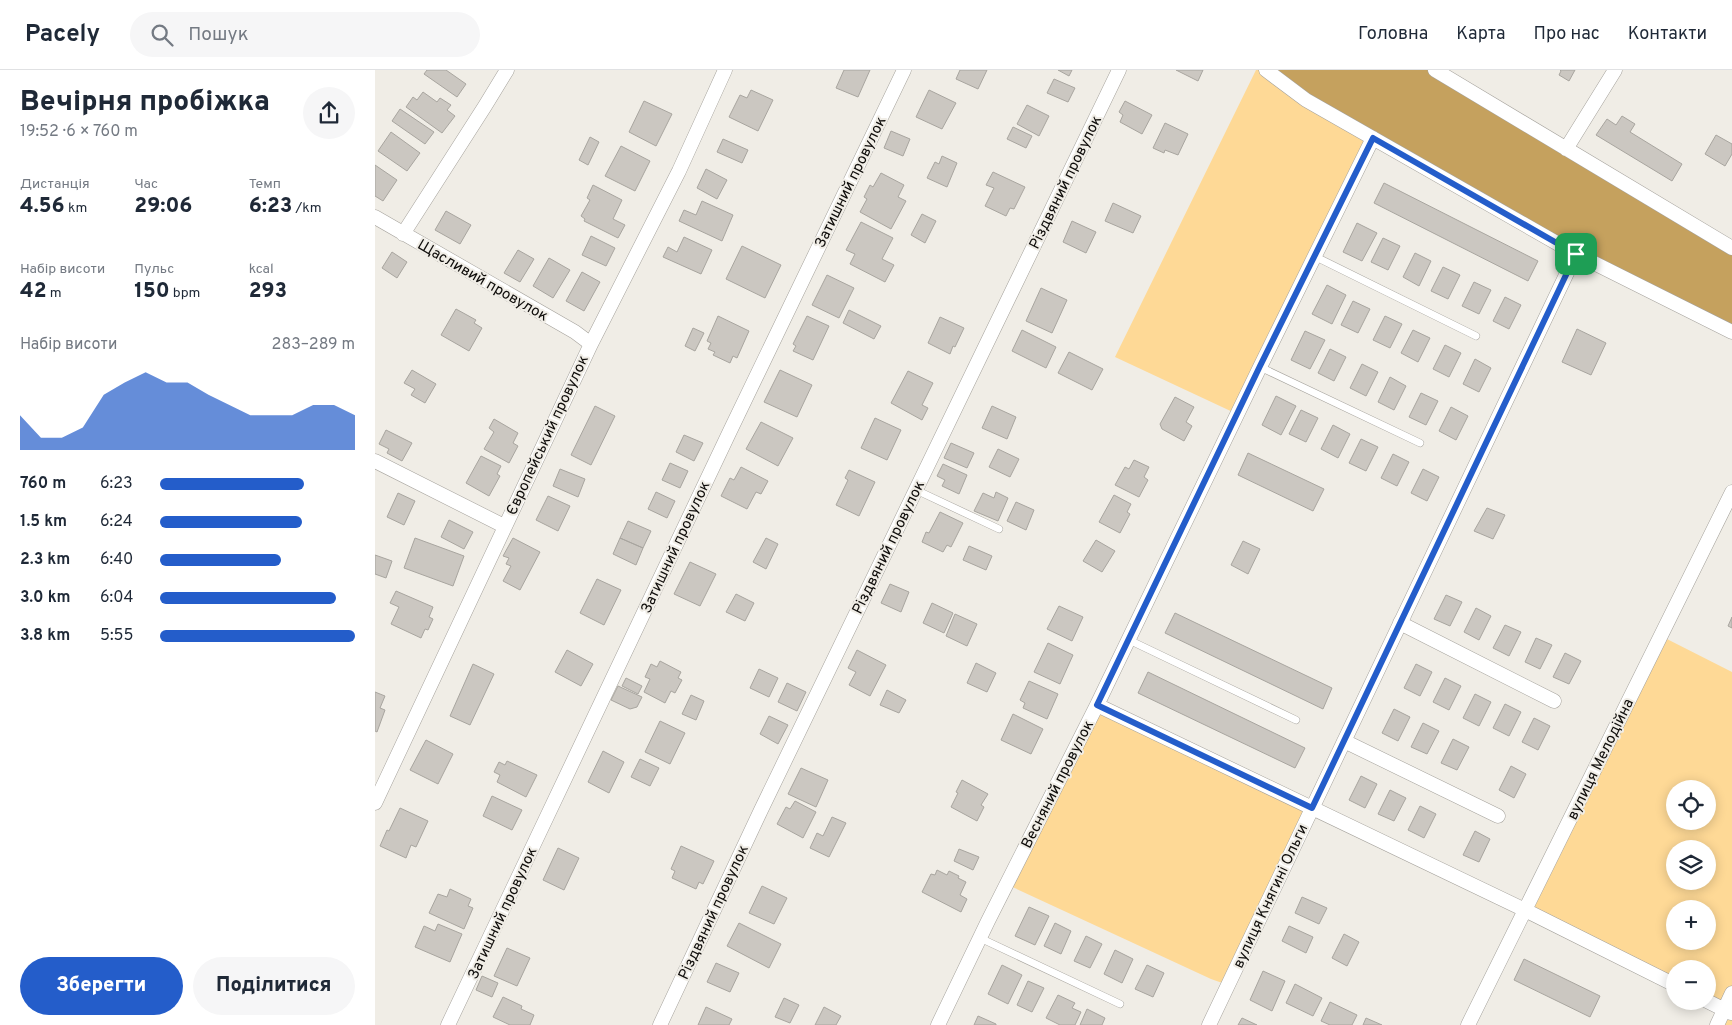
<!DOCTYPE html>
<html lang="uk">
<meta charset="utf-8">
<style>
body{margin:0;font-family:Overpass,sans-serif;background:#f6f6f7;color:#1f2937;height:100vh;display:flex;flex-direction:column;font-size:19px;white-space:nowrap}
*{box-sizing:border-box;margin:0}
p{font-size:16px;color:#747a83}
.icon{flex:none;width:28px;height:28px;fill:none;stroke:currentColor;stroke-width:2;stroke-linecap:round;stroke-linejoin:round}
.map{position:relative;flex:1;overflow:hidden}
.panel{display:flex;flex-direction:column;background:#fff;width:375px}
.panel>*{flex:none}
.controls{position:absolute;left:1291px;top:710px;display:grid;gap:10px}
.controls a{display:grid;place-items:center;width:50px;height:50px;border-radius:50%;background:#fff;box-shadow:0 2px 12px #0003;font-size:25px}
.pin{position:absolute;display:grid;place-items:center;width:42px;height:42px;color:#fff;margin:-21px;border-radius:10px;box-shadow:0 2px 8px #0006}
.round{display:grid;place-items:center;flex:none;width:52px;height:52px;border-radius:26px;background:#f6f6f7}
.head{display:flex;align-items:center;justify-content:space-between;height:85px;padding:0 20px}
h1{font-size:28px;font-weight:800;line-height:38px}
.figures{display:grid;grid-template-columns:repeat(3,1fr);gap:8px;height:85px;padding:5px 20px}
.figures div{display:grid;align-content:center}
.figures b{font-size:21px;font-weight:800}
.figures small{font-size:14px;font-weight:400}
.figures p{font-size:14px}
.chart{height:140px;padding:10px 20px}
.chart p{display:flex;justify-content:space-between}
.chart svg{width:100%;height:90px;margin-top:5px;fill:#245dca;opacity:.7}
.cta{display:flex;gap:10px;margin-top:auto;padding:10px 20px}
.cta a{flex:1;height:58px;border-radius:30px;background:#245dca;color:#fff;font-size:20px;font-weight:800;line-height:58px;text-align:center}
.cta a+a{background:#f6f6f7;color:#1f2937}
ul{padding:0 20px;list-style:none;font-size:16px}
li{display:grid;grid-template-columns:80px 60px 1fr;align-items:center;height:38px}
li i{height:12px;border-radius:6px;background:#245dca}
header{display:flex;align-items:center;gap:30px;box-sizing:border-box;height:70px;padding:0 25px;background:#fff;border-bottom:1px solid #e0e1e3}
header strong{font-size:24px}
nav{display:flex;gap:28px;margin-inline-start:auto;font-size:18px}
.search{width:350px;height:45px;background:#f6f6f7;display:flex;align-items:center;gap:12px;box-sizing:border-box;padding:0 18px;border-radius:28px;color:#747a83;font-size:19px}
main{display:flex;flex:1;min-height:0}
.map>svg:first-child{display:block}
</style>
<header>
<strong>Pacely</strong>
<div class="search"><svg class="icon" aria-label="search" viewBox="0 0 24 24"><circle cx="10" cy="10" r="6"/><path d="M15 15l6 6"/></svg>Пошук</div>
<nav><a>Головна</a><a>Карта</a><a>Про нас</a><a>Контакти</a></nav>
</header>
<main>
<section class="panel">
<div class="head"><div><h1>Вечірня пробіжка</h1><p>19:52 · 6 × 760 m</p></div><a class="round"><svg class="icon" aria-label="share" viewBox="0 0 24 24"><path d="M12 15V3M7 8l5-5 5 5M5 13v7h14v-7"/></svg></a></div>
<div class="figures">
<div><p>Дистанція</p><b>4.56<small> km</small></b></div>
<div><p>Час</p><b>29:06</b></div>
<div><p>Темп</p><b>6:23<small> /km</small></b></div>
</div>
<div class="figures">
<div><p>Набір висоти</p><b>42<small> m</small></b></div>
<div><p>Пульс</p><b>150<small> bpm</small></b></div>
<div><p>kcal</p><b>293</b></div>
</div>
<div class="chart"><p><span>Набір висоти</span>283–289 m</p>
<svg viewBox="0 0 160 44" preserveAspectRatio="none"><path d="M0 44V27L10 38L20 38L30 33L40 17L50 11L60 6L70 11L80 11L90 17L100 22L110 27L120 27L130 27L140 22L150 22L160 27V44z"/></svg>
</div>
<ul>
<li><b>760 m</b>6:23<i style="width:74%"></i></li>
<li><b>1.5 km</b>6:24<i style="width:73%"></i></li>
<li><b>2.3 km</b>6:40<i style="width:62%"></i></li>
<li><b>3.0 km</b>6:04<i style="width:90%"></i></li>
<li><b>3.8 km</b>5:55<i style="width:100%"></i></li>
</ul>
<div class="cta"><a>Зберегти</a><a>Поділитися</a></div>
</section>
<div class="map">
<svg width="1357" height="955" viewBox="0 0 1357 955">
<rect width="100%" height="100%" fill="#f0ede6"/>
<path fill="#fed996" fill-rule="evenodd" d="M881,0H891L998,68L862,344L740,287Z
M1286,566L1357,602V955H1342L1349,940L1332,931V899H1300V915L1150,840ZM1300,719H1332V751H1300ZM1300,779H1332V811H1300ZM1300,839H1332V871H1300Z
M722,635L937,738L853,915L836,909L631,814Z"/>
<path fill="#c5a15e" d="M891,0H1060L1357,178V262L1201,184Z"/>
<path fill="#cbc7c1" stroke="#a8a59f" d="M52,0H71L91,14L82,27L49,4Z
M469,0H495L483,27L461,18Z
M585,0H612L603,19L581,9Z
M683,0H697L694,6Z
M801,0H828L823,11Z
M1185,0H1200L1194,11L1184,5L1186,1Z
M679,9L700,18L693,32L672,23Z
M376,20L398,30L383,61L354,47L365,25L372,28Z
M554,20L581,33L567,59L541,47Z
M48,22L62,32L65,28L76,35L72,40L80,46L67,63L31,37L38,27L42,30Z
M269,31L297,44L281,76L254,62Z
M750,31L777,45L767,64L745,52L748,45L744,42Z
M652,35L674,46L664,66L642,54Z
M25,39L59,62L50,74L17,51Z
M1247,46L1260,54L1255,62L1307,94L1297,111L1221,65L1232,49L1241,55Z
M790,53L813,64L803,85L790,80L789,83L778,78Z
M638,57L657,66L651,78L632,69Z
M516,61L535,69L528,86L509,78Z
M16,62L45,83L32,101L3,81Z
M1341,65L1357,74V84L1350,96L1330,84Z
M215,67L224,72L213,95L204,90Z
M348,69L373,80L367,93L342,82Z
M246,76L275,91L260,121L230,106Z
M567,86L582,93L572,117L552,108L560,92L564,94Z
M0,95L22,110L8,131L0,126Z
M331,99L352,110L342,129L322,118Z
M618,102L650,117L639,139L635,138L631,146L610,136L619,118L611,115Z
M506,103L529,115L523,127L531,131L516,159L485,142L492,129L489,127L495,115L498,117Z
M1009,113L1163,191L1153,211L999,133Z
M218,115L247,130L238,149L250,155L243,168L209,151L210,149L206,146L215,130L212,128Z
M327,131L358,145L347,171L304,151L309,140L321,145Z
M738,133L766,146L758,163L730,151Z
M71,141L96,155L85,174L60,160Z
M547,144L561,151L550,173L536,165Z
M697,151L721,162L711,183L688,172Z
M486,152L518,168L507,189L519,195L510,212L475,194L480,184L471,180Z
M982,153L1002,163L987,191L968,182Z
M216,166L240,178L231,196L207,185Z
M309,167L337,180L326,204L288,187L293,177L302,182Z
M1008,168L1025,176L1013,200L996,192Z
M367,176L406,195L390,228L351,209Z
M143,180L159,189L145,212L129,203Z
M17,182L32,192L22,208L7,198Z
M1040,183L1056,191L1044,216L1028,207Z
M174,188L195,200L178,228L158,216Z
M1068,197L1085,205L1073,229L1056,221Z
M207,202L225,212L209,241L191,231Z
M452,205L479,218L464,248L437,235Z
M1099,212L1116,220L1104,244L1087,236Z
M952,215L971,225L957,254L937,244Z
M666,218L692,230L677,263L651,251Z
M1130,227L1146,235L1134,259L1118,251Z
M978,231L995,239L983,263L966,255Z
M81,239L101,250L99,253L107,258L94,281L66,265Z
M474,240L506,256L499,269L468,253Z
M343,246L374,261L362,288L358,286L355,293L338,285L340,282L333,279L336,273L332,271Z
M432,246L454,256L438,290L418,281L421,276L418,274Z
M1010,246L1027,254L1015,278L998,270Z
M565,247L589,258L580,277L578,276L575,284L553,273Z
M318,258L329,263L320,281L310,276Z
M1202,259L1231,273L1216,305L1187,292Z
M647,260L681,277L671,298L637,281Z
M1038,260L1055,268L1043,292L1026,283Z
M930,261L950,270L935,299L916,290Z
M1070,275L1086,283L1074,307L1058,299Z
M955,279L971,287L959,311L943,303Z
M694,282L728,299L717,320L683,303Z
M1100,289L1116,298L1104,322L1088,314Z
M987,294L1003,302L991,326L975,318Z
M37,300L61,314L50,333L36,325L40,319L29,313Z
M405,300L437,315L422,347L389,332Z
M533,301L558,313L547,335L553,338L547,350L516,333Z
M1015,307L1031,316L1019,340L1003,332Z
M1046,323L1063,331L1051,355L1034,347Z
M901,326L921,336L906,365L887,355Z
M800,327L819,337L811,352L817,356L809,371L787,359L785,354Z
M220,336L240,346L216,395L196,385Z
M617,336L641,347L632,369L607,358Z
M1076,337L1093,346L1081,370L1064,361Z
M926,340L943,348L931,372L914,364Z
M500,348L526,360L512,390L486,378Z
M119,349L143,363L138,373L143,376L134,393L109,379L119,362L114,358Z
M386,352L418,368L403,396L371,379Z
M958,355L975,364L963,388L946,379Z
M11,360L37,373L27,391L12,383L14,379L4,374Z
M309,365L328,373L319,391L301,382Z
M986,369L1003,377L991,401L974,393Z
M576,373L599,383L592,398L569,388Z
M623,379L644,389L635,407L614,397Z
M873,383L949,419L938,441L863,405Z
M1018,384L1034,392L1022,416L1006,408Z
M106,386L126,396L122,404L125,406L114,426L91,413Z
M759,390L774,397L769,407L773,410L764,427L740,415L750,397L754,399Z
M295,393L313,401L305,418L287,410Z
M568,394L592,405L584,424L567,416L570,410L562,406Z
M366,397L393,411L386,424L381,422L372,439L346,426L355,408L359,410Z
M185,399L210,409L203,427L178,416Z
M1048,399L1064,407L1052,431L1036,423Z
M474,400L500,412L484,446L461,435L473,410L470,408Z
M281,422L300,431L292,448L273,439Z
M621,422L633,428L623,451L599,441L608,423L619,428Z
M23,423L40,431L29,455L12,447Z
M739,425L756,434L752,442L755,444L745,463L724,452Z
M173,426L195,436L183,461L161,450Z
M641,432L659,440L651,460L632,451Z
M1112,438L1130,445L1118,469L1099,461Z
M565,442L588,453L576,477L572,475L568,482L547,472L551,462L554,463Z
M74,450L98,462L89,479L66,467Z
M253,451L276,461L268,478L245,468Z
M40,468L89,486L78,516L29,498Z
M138,468L165,482L145,520L128,511L136,496L131,494L134,488L128,486Z
M245,468L268,478L261,495L238,484Z
M391,468L403,474L391,499L378,492Z
M721,470L740,481L727,502L708,491Z
M868,471L885,479L873,504L856,495Z
M594,476L617,486L611,500L588,490Z
M0,485L17,491L11,508L0,504Z
M315,492L341,504L325,536L299,524Z
M222,509L246,520L229,555L205,543Z
M515,514L534,522L526,542L506,533Z
M21,521L58,537L54,547L58,549L53,560L50,559L46,568L16,554L24,537L15,533Z
M361,524L379,533L370,551L351,542Z
M1071,525L1087,532L1075,556L1059,549Z
M557,533L578,543L569,563L548,553Z
M684,536L708,547L697,571L672,559Z
M1101,538L1116,546L1104,570L1089,562Z
M800,543L957,618L948,639L790,563Z
M580,544L602,554L592,576L571,566Z
M1357,547V558L1353,556Z
M1130,555L1146,562L1134,586L1118,578Z
M1161,568L1177,575L1165,599L1150,592Z
M673,573L698,585L685,614L659,602Z
M192,580L218,594L206,616L180,602Z
M482,580L511,595L495,626L474,615L481,602L473,598Z
M1190,583L1206,591L1194,614L1178,607Z
M285,591L306,602L303,608L307,610L300,623L296,621L290,633L269,622L275,609L270,607L276,594L282,597Z
M601,593L621,603L612,622L592,613Z
M98,594L119,604L95,655L75,646Z
M1041,594L1057,602L1045,626L1029,618Z
M384,599L403,608L394,627L375,618Z
M773,602L930,678L920,698L763,623Z
M251,608L267,616L263,624L247,616Z
M1070,608L1086,616L1074,640L1058,632Z
M654,611L683,624L672,649L648,638L650,633L645,630Z
M412,613L431,622L422,641L403,632Z
M243,616L267,627L262,637L255,639L236,630Z
M512,620L531,630L524,643L505,635Z
M0,622L10,626L5,638L10,640L2,662L0,661Z
M1100,624L1116,632L1104,656L1088,648Z
M316,625L329,631L321,650L307,644Z
M1130,634L1146,642L1134,666L1118,658Z
M1019,639L1035,647L1023,671L1007,663Z
M638,644L668,659L656,684L626,670Z
M394,646L413,655L403,674L385,664Z
M1159,648L1175,656L1163,680L1147,672Z
M285,651L310,663L295,694L270,682Z
M1048,653L1064,661L1052,684L1036,677Z
M1078,669L1094,677L1082,700L1066,693Z
M51,670L78,684L63,714L35,700Z
M228,681L249,692L234,723L213,712Z
M265,689L284,698L275,716L256,707Z
M132,691L162,705L151,727L122,712L125,705L119,702L124,692L130,695Z
M1136,696L1151,704L1139,728L1124,720Z
M426,698L453,710L441,737L413,724Z
M986,706L1002,714L990,738L974,730Z
M587,710L613,724L606,735L609,737L602,751L576,737L583,723L581,722Z
M1015,720L1031,728L1019,751L1003,744Z
M117,726L147,740L137,760L108,746Z
M420,731L441,742L428,768L402,754L411,737L415,739Z
M1045,736L1061,744L1049,768L1033,760Z
M25,738L53,751L41,777L36,775L31,788L5,776L12,760L14,761Z
M457,747L471,753L454,787L435,778L442,763L448,766Z
M1100,761L1115,769L1104,792L1088,785Z
M306,776L339,791L328,814L324,812L321,819L297,808L300,801L296,799Z
M183,778L204,788L189,820L168,810Z
M584,779L604,787L598,800L579,791Z
M562,800L572,805L574,801L584,806L583,808L591,812L585,825L592,829L586,842L547,822L556,804L560,805Z
M387,816L412,828L399,854L374,843Z
M75,819L96,829L93,836L98,838L89,859L54,843L63,824L72,827Z
M927,827L952,838L944,854L920,843Z
M654,837L674,846L660,875L640,866Z
M364,853L406,874L394,898L352,876Z
M680,853L696,861L686,884L669,876Z
M63,854L87,864L75,892L40,877L49,856L60,861Z
M914,856L938,867L931,883L907,871Z
M969,864L984,872L972,896L957,888Z
M711,866L727,874L715,898L699,891Z
M132,878L155,888L142,916L119,906Z
M740,880L758,889L747,913L729,904Z
M1149,889L1225,926L1215,947L1139,910Z
M341,893L364,903L355,922L332,912Z
M627,895L647,905L633,934L613,924Z
M772,895L789,903L778,927L760,919Z
M888,901L910,911L897,941L875,930Z
M107,906L123,913L117,927L101,920Z
M653,911L669,918L657,942L642,935Z
M920,914L947,928L938,946L911,933Z
M683,925L700,933L697,938L706,942L700,955H685L671,948Z
M128,927L147,936L146,939L159,945L155,955H135L118,947Z
M409,928L424,935L415,953L400,947Z
M955,932L982,945L977,955H955L946,951Z
M331,937L357,949L354,955H323Z
M449,937L466,946L461,955H440Z
M712,939L730,948L727,955H705Z
M603,946L621,954V955H599Z
M867,948L882,955H863Z
M991,948L1007,955H988Z"/>
<g fill="none" stroke-linecap="round" stroke-linejoin="round">
<defs>
<path id="service" d="M939,186L1101,266
M885,297L1045,373
M541,420L624,459
M754,570L921,650
M605,868L745,934"/>
<path id="minor" d="M891,0L931,30L1201,184L1357,262
M1060,0L1357,178
M1191,79L1240,0
M0,147L200,262L216,274
M28,164L110,36L132,0
M0,391L129,456
M1029,546L1025,553L1179,631
M722,635L1150,840L1300,915
M969,671L1123,746
M0,733L216,274L304,101L350,0
M1332,931L1356,943
M73,955L355,361L529,0
M285,955L386,740L744,0
M563,955L613,851L722,635L885,297L998,68
M834,955L1201,184
M1093,955L1357,422
M1342,955L1357,923"/>
</defs>
<use href="#service" stroke="#a5a29c" stroke-width="8"/>
<use href="#minor" stroke="#a5a29c" stroke-width="15"/>
<use href="#service" stroke="#fff" stroke-width="7"/>
<use href="#minor" stroke="#fff" stroke-width="14"/>
</g>
<g fill="none" stroke-linecap="round" stroke-linejoin="round">
<defs>
<path id="route" d="M998,68L1201,184L937,738L722,635L885,296Z"/>
</defs>
<use href="#route" stroke="#fff" stroke-width="10"/>
<use href="#route" stroke="#245dca" stroke-width="6"/>
</g>
<g text-anchor="middle" stroke-width="4" stroke-linejoin="round" paint-order="stroke">
<g font-size="15" fill="#0e0c0a" stroke="#f0ede6">
<text transform="translate(475 112) rotate(-64)" y="5">Затишний провулок</text>
<text transform="translate(690 112) rotate(-64)" y="5">Різдвяний провулок</text>
<text transform="translate(108 210) rotate(30)" y="5">Щасливий провулок</text>
<text transform="translate(172 365) rotate(-65)" y="5">Європейський провулок</text>
<text transform="translate(300 477) rotate(-65)" y="5">Затишний провулок</text>
<text transform="translate(513 477) rotate(-64)" y="5">Різдвяний провулок</text>
<text transform="translate(1225 689) rotate(-64)" y="5">вулиця Мелодійна</text>
<text transform="translate(682 714) rotate(-63)" y="5">Весняний провулок</text>
<text transform="translate(895 826) rotate(-65)" y="5">вулиця Княгині Ольги</text>
<text transform="translate(338 842) rotate(-65)" y="5">Різдвяний провулок</text>
<text transform="translate(127 843) rotate(-65)" y="5">Затишний провулок</text>
</g>
</g>
</svg>
<div class="controls">
<a><svg class="icon" aria-label="locate" viewBox="0 0 24 24"><circle cx="12" cy="12" r="6"/><path d="M12 2v4M12 18v4M2 12h4M18 12h4"/></svg></a>
<a><svg class="icon" aria-label="layers" viewBox="0 0 24 24"><path d="M12 4l9 5-9 5-9-5zM3 14l9 5 9-5"/></svg></a>
<a>+</a>
<a>−</a>
</div>
<div class="pin" style="left:1201px;top:184px;background:#1e9e55"><svg class="icon" aria-label="arrive" viewBox="0 0 24 24"><path d="M6 21V4h12l-3 4 3 4H6"/></svg></div>
</div>
</main>
